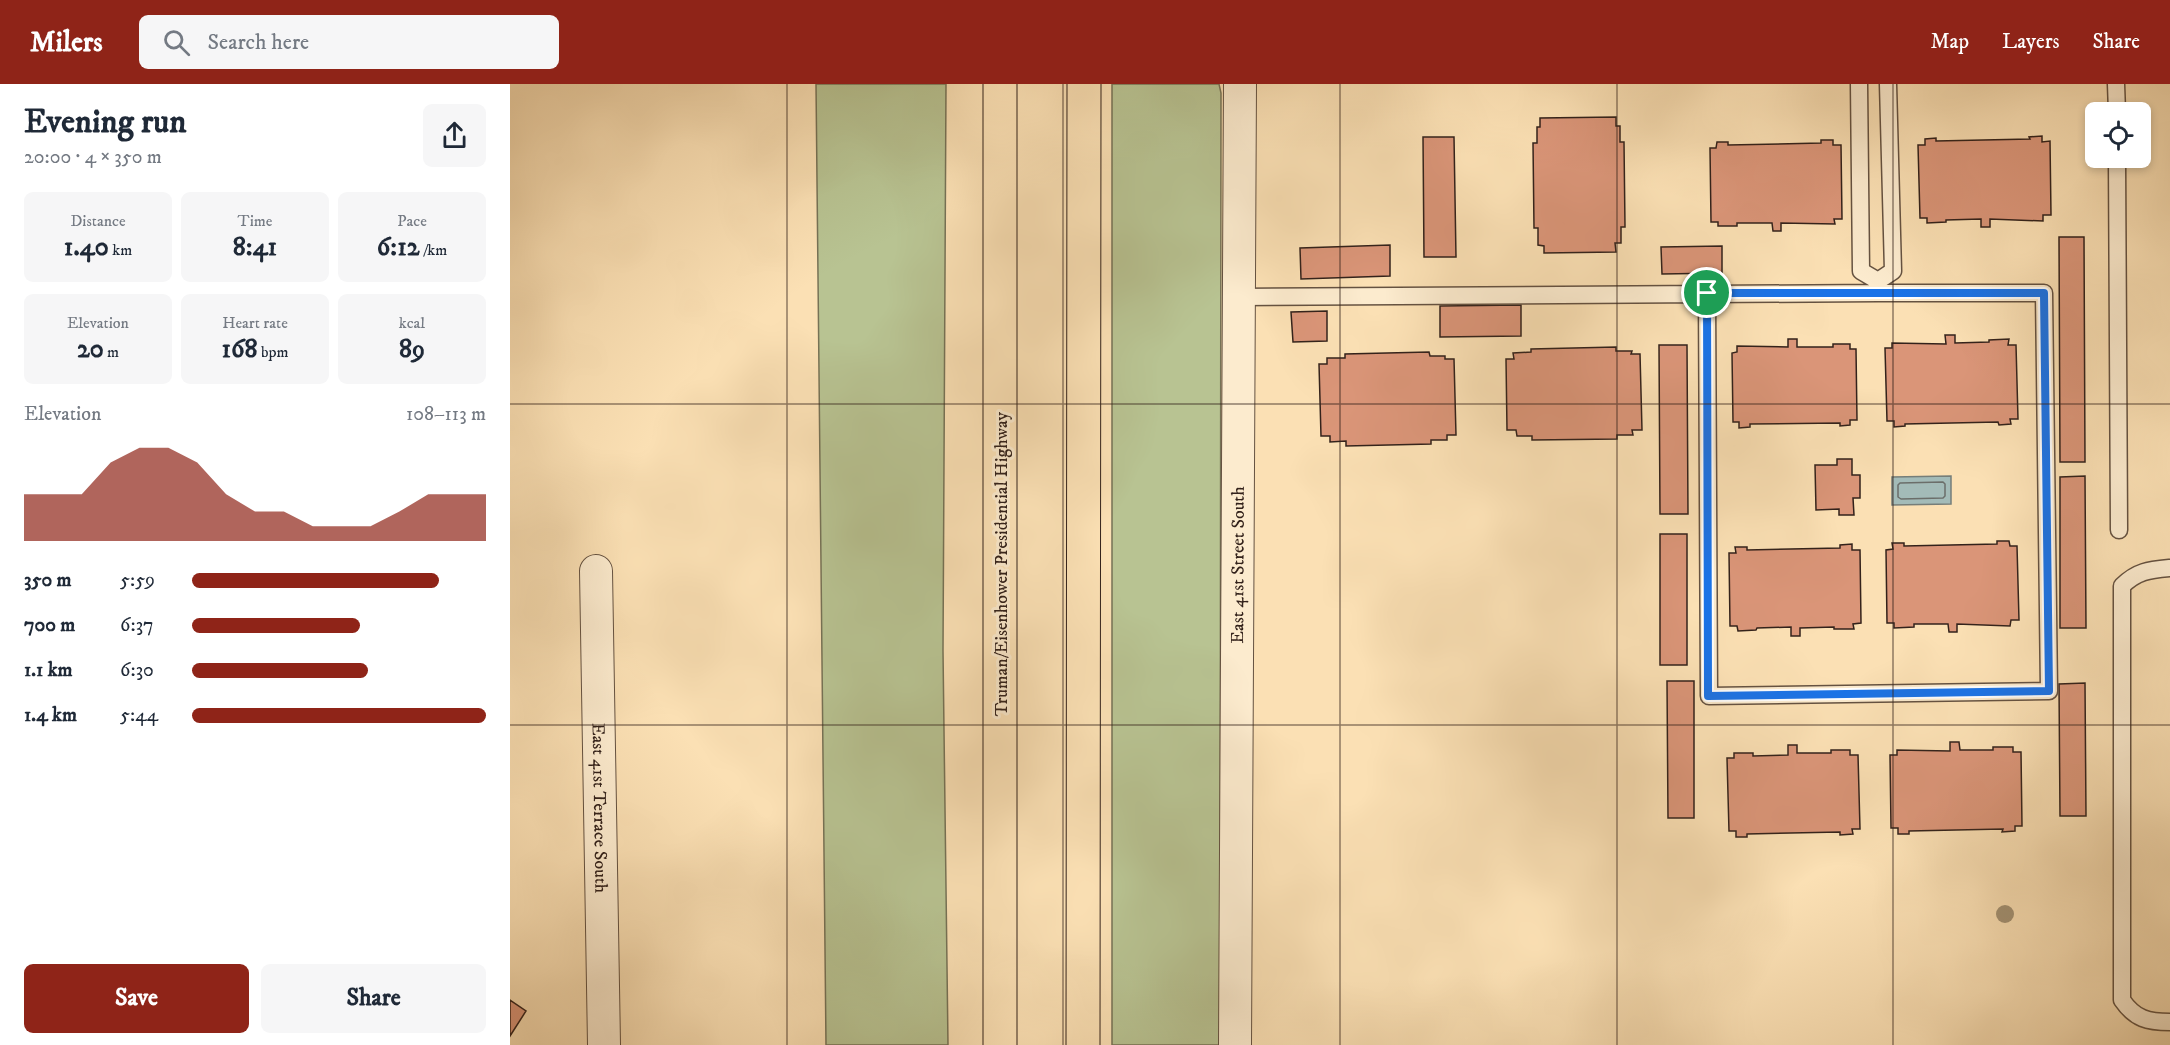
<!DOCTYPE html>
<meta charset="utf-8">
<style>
body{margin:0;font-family:"IM FELL DW Pica",serif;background:#f6f6f7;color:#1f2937;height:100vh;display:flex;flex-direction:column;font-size:22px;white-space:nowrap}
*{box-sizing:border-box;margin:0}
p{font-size:20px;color:#747a83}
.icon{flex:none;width:33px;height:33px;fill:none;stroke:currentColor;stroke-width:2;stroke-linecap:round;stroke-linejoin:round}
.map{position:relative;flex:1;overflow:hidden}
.drawer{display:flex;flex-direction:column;background:#fff;width:510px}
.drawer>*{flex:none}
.buttons{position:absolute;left:1575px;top:18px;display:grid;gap:12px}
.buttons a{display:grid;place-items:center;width:66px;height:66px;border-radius:9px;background:#fff;box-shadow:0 3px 9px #0003;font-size:30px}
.pin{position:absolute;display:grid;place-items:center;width:51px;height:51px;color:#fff;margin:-26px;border:3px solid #fff;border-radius:50%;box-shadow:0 2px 6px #0007}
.round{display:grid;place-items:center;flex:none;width:63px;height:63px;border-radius:9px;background:#f6f6f7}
.head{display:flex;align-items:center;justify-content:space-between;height:102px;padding:0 24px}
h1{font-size:33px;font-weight:700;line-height:45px}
.figures{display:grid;grid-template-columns:repeat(3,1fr);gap:9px;height:102px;padding:6px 24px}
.figures div{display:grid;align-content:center;border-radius:9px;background:#f6f6f7;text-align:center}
.figures b{font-size:26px;font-weight:700}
.figures small{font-size:16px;font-weight:400}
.figures p{font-size:16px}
.chart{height:168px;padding:12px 24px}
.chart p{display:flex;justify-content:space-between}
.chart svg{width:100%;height:108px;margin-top:6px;fill:#8f2418;opacity:.7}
.cta{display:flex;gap:12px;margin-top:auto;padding:12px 24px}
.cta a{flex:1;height:69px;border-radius:9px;background:#8f2418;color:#fff;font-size:24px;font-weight:700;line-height:69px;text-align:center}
.cta a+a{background:#f6f6f7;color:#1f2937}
ul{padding:0 24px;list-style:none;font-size:20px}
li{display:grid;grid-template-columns:96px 72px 1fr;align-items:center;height:45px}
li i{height:15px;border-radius:8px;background:#8f2418}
header{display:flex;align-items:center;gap:36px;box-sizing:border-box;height:84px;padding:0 30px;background:#8f2418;color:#fff}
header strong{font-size:28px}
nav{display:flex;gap:33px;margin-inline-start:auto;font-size:21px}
.search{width:420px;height:54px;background:#f6f6f7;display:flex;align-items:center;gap:15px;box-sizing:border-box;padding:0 21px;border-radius:9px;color:#747a83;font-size:22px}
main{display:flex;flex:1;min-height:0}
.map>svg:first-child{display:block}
</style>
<header>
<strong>Milers</strong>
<div class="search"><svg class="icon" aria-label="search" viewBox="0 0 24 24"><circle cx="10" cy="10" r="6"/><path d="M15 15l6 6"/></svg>Search here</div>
<nav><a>Map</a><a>Layers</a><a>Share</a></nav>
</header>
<main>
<section class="drawer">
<div class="head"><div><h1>Evening run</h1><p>20:00 · 4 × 350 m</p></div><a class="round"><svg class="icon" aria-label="share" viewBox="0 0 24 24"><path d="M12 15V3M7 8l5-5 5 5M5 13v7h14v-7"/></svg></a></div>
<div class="figures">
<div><p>Distance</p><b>1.40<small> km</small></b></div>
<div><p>Time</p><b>8:41</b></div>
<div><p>Pace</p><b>6:12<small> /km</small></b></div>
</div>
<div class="figures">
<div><p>Elevation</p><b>20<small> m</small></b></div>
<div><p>Heart rate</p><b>168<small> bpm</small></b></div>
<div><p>kcal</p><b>89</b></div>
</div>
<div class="chart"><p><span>Elevation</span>108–113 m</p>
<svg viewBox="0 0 160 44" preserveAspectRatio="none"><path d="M0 44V25L10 25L20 25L30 12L40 6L50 6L60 12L70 25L80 32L90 32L100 38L110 38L120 38L130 32L140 25L150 25L160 25V44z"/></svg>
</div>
<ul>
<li><b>350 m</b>5:59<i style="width:84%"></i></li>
<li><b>700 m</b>6:37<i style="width:57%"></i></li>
<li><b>1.1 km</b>6:30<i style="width:60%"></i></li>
<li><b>1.4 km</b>5:44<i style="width:100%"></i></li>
</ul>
<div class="cta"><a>Save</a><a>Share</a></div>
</section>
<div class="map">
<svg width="1660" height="961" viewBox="0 0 1660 961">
<rect width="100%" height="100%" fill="#fbe0b4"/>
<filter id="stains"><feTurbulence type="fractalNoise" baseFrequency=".00333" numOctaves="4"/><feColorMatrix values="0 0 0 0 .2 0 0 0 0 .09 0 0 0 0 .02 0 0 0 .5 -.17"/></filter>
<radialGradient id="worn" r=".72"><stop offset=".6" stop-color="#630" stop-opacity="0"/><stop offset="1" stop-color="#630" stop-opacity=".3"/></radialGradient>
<path fill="#b8c392" stroke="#767256" stroke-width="1.5" d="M306,0H436L433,567L438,961H316Z
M602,0H709L711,9L710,961H602Z"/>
<path fill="#a3bbb8" stroke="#767e79" stroke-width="1.5" d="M1441,392V420L1382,421V393Z"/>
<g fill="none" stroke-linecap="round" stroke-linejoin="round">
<path stroke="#6b6e6a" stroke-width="1.5" d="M1433,398L1435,400V412L1433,414L1391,415L1388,413V401L1390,399Z"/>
</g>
<path fill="#da9578" stroke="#33221b" stroke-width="1.5" d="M1106,33V42H1110V58H1114L1115,143H1111V159H1105L1106,168L1034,169V162L1028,161V144H1024L1023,59H1027V43H1030V34Z
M1532,52V58L1540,57L1541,131H1533V137L1480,135V143H1471V135L1436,136V138L1417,139V134H1410L1408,61H1415V55L1426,54V57L1520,55L1519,53Z
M913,53H944L946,173H914Z
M1311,56H1323V61H1331L1332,135H1324L1325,140L1271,139V147H1263L1262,139H1227V142H1208V138H1201L1200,64H1206L1207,58H1218V61L1311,59Z
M1549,153H1574L1575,378H1550Z
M880,161V192L791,195L790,164Z
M1212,162V189L1152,190L1151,163Z
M1011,221V252L930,253V222Z
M817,227V257L783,258L781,228Z
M1435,251H1445V259L1479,258V256L1499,255L1498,261H1506L1508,335H1500L1501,340L1489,341L1488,338L1395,340V342L1384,343V337H1377L1375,264H1382V259L1436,260Z
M1278,255H1287V263H1323V260H1340V265H1346L1347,336H1340V341L1330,342V339L1240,340V343L1229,344V338H1223L1222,269L1227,268V262L1278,263Z
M1149,261H1177L1178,430H1150Z
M1106,263V267H1122L1121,270H1130L1132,346H1122L1123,351H1107V355L1022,356V352H1007L1006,346H997L996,275H1004L1003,269L1021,268V265Z
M919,268L920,272H935V275H944L946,351H937V356H921V360L836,362V357L820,358V352H811L809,280H817V274H835V270Z
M1327,375H1342V391H1350V414H1343L1344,431H1329V425L1306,426L1305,381H1327Z
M1575,392L1576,544H1550V393Z
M1150,450H1177V581H1150Z
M1487,457H1499L1500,462H1507L1509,536H1501L1500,542L1447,540V548H1439L1438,540H1404V543L1384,544V539H1377L1376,466L1383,465L1382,459H1394V462L1487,460Z
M1342,460V466H1350L1351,539L1343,540L1344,545H1324V543L1290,544V552H1281V543L1247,544L1246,546L1228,547L1227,542H1220L1219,469H1226L1225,463H1237V466L1330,464V461Z
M1157,597H1184V734H1158Z
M1575,599L1576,732H1550L1549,600Z
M1440,658H1449L1450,666H1483V663H1503V668H1511L1512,742H1505V747L1492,748L1493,745L1399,747V750H1388V744H1381L1380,671H1387V666L1440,667Z
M1278,661H1287V669H1321V666H1340V671H1348L1350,745H1342L1343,750L1330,751V748L1237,750V753H1226V747H1219L1217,674H1224V669H1243V672L1278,671Z
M0,916L16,927L0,952Z"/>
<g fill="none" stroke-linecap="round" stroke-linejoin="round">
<defs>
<path id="service" d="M1349,0L1351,187L1368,197L1383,187L1378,0
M1606,0L1607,28
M1607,74L1609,446
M1197,209L1199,612L1539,607L1534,209H1368
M729,213L1368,209V197
M1660,484C1639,486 1627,487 1612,502V916C1625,935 1638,938 1660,938"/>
<g id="minor">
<path id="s1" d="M86,487L94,961"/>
<path id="s2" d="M725,961L730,0"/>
</g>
<path id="motorway" d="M490,961V0
M573,961L574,0"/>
</defs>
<use href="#service" stroke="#655241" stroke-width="19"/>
<use href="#minor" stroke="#655241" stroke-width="34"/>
<use href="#motorway" stroke="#33221b" stroke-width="35"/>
<use href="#service" stroke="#fcebce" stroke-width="16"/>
<use href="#minor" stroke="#fcebce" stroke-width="32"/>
<use href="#motorway" stroke="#fbe0b4" stroke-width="33"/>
</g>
<circle fill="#a39274" cx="1495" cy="830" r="9"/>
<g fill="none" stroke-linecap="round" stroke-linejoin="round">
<defs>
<path id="route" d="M1197,209H1534L1539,607L1198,612Z"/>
</defs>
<use href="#route" stroke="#fff" stroke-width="12"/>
<use href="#route" stroke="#1a73e8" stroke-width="8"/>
</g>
<path fill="none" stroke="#33221b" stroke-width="1.5" stroke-opacity="0.55" d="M277,0V961M553,0V961M830,0V961M1107,0V961M1383,0V961M0,320H1660M0,641H1660"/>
<g text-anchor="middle" stroke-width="6" stroke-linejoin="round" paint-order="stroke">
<g font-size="18" fill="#33221b" stroke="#fcebce">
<text transform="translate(491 480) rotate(-90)" y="6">Truman/Eisenhower Presidential Highway</text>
<text dy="6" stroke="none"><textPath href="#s2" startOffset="480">East 41st Street South</textPath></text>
<text dy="6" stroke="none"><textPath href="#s1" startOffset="237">East 41st Terrace South</textPath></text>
</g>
</g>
<rect width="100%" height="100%" filter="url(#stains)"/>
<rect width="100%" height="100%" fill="url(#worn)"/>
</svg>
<div class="buttons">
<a><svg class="icon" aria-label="locate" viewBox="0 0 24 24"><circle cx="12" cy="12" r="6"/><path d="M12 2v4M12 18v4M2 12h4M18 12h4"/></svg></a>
</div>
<div class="pin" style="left:1197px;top:209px;background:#1e9e55"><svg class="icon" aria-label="arrive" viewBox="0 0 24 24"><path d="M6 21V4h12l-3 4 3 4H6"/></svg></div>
</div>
</main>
